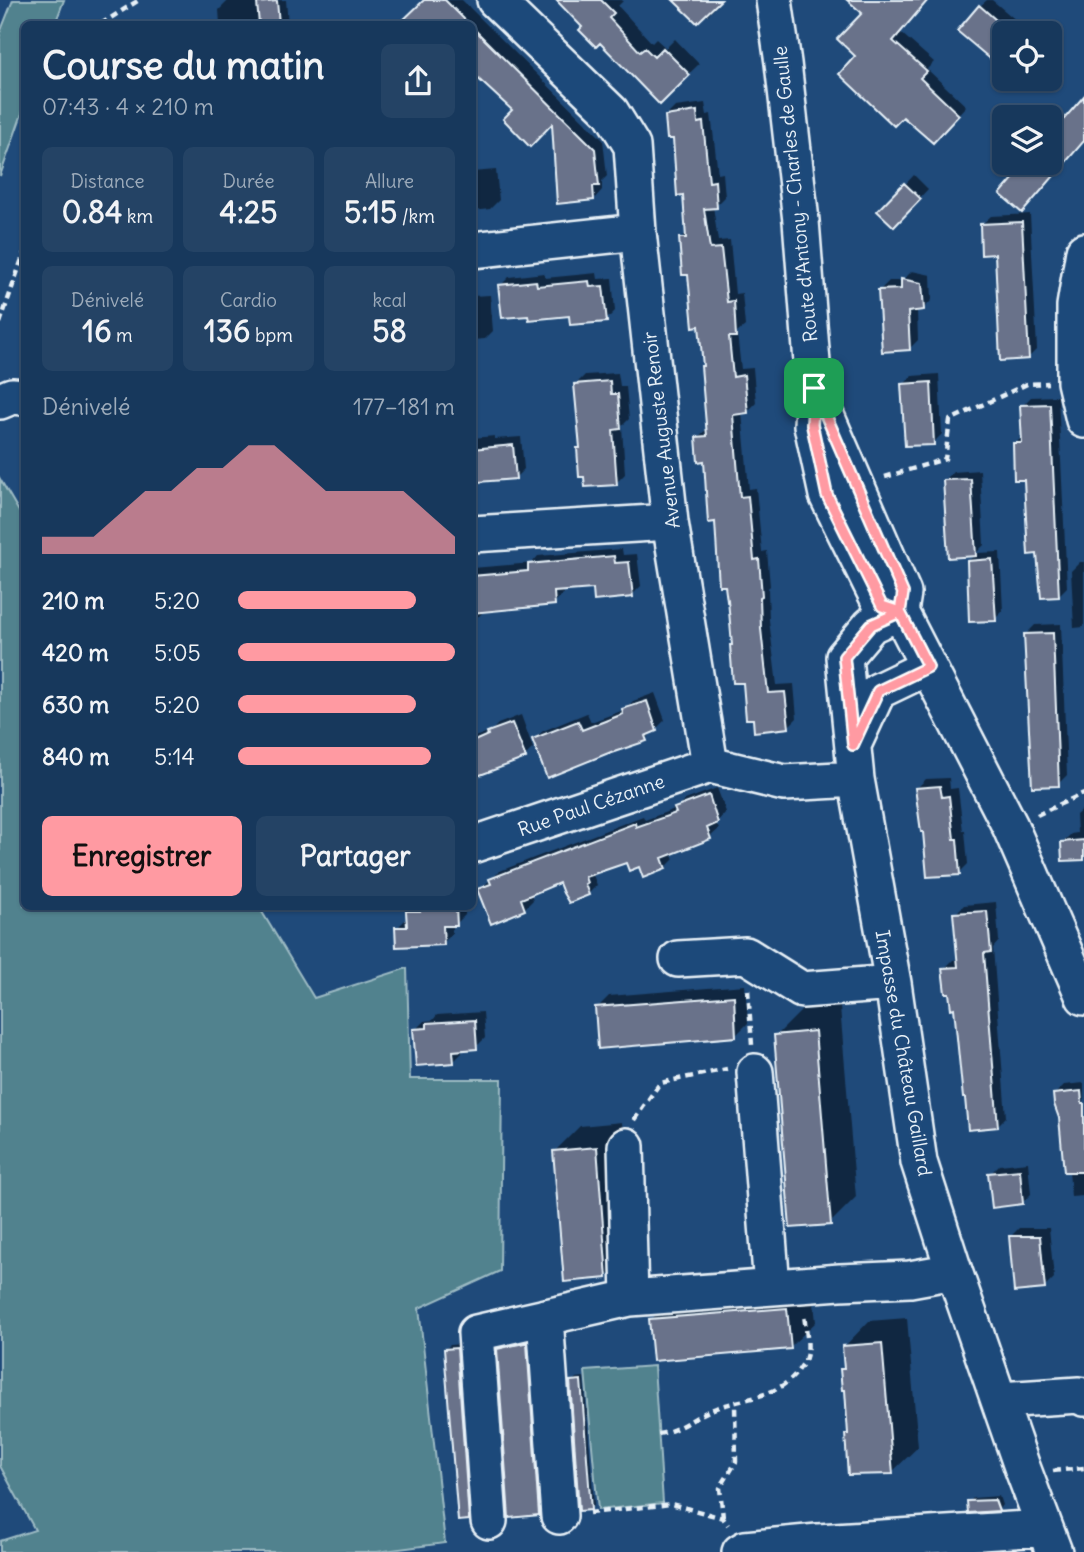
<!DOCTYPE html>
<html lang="fr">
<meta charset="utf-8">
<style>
body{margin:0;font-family:Delius,sans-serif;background:#244365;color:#f1f3f6;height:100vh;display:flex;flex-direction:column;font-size:26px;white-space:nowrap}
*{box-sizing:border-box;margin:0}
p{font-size:23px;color:#9eacbb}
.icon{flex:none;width:38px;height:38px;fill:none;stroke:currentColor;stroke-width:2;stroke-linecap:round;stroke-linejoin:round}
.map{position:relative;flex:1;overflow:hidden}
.panel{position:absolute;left:21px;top:21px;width:455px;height:889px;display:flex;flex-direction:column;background:#17385c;border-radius:10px;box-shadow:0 2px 5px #0004,0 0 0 2px #365272}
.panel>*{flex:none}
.buttons{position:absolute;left:992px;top:21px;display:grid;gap:14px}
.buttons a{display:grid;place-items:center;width:70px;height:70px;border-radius:10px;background:#17385c;box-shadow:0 2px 5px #0004,0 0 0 2px #365272;font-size:35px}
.pin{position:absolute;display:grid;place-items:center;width:60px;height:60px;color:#fff;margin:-30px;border-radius:14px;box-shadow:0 4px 10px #0006}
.round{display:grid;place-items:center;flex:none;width:74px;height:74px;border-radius:10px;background:#244365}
.head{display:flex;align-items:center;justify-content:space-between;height:119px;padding:0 21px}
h1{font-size:38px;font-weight:700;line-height:52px}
.stats{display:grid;grid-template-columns:repeat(3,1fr);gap:10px;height:119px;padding:7px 21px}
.stats div{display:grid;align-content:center;border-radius:10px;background:#244365;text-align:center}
.stats b{font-size:30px;font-weight:700}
.stats small{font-size:19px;font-weight:400}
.stats p{font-size:19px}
.chart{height:196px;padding:14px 21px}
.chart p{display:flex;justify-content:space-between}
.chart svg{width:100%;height:126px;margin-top:7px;fill:#ff9aa2;opacity:.7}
.action{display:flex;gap:14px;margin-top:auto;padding:14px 21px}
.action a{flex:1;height:80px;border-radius:10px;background:#ff9aa2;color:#111;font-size:28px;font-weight:700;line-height:80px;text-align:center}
.action a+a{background:#244365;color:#f1f3f6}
ul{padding:0 21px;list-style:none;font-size:23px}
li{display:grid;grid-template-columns:112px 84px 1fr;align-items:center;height:52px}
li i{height:18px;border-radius:9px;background:#ff9aa2}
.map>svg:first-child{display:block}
</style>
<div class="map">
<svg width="1084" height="1552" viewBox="0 0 1084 1552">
<rect width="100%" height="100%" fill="#1f4a7a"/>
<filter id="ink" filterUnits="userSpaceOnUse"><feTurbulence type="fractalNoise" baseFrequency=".0143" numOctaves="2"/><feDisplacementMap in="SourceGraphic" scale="14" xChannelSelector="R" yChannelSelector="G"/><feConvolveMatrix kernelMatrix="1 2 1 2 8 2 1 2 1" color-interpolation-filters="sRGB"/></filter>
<g filter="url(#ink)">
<path fill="#51828e" stroke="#9cbac3" stroke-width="2" d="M13,0H64L55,24H24V108L0,176V33Z
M0,479L24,520V906L259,907L314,998L407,968L410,1079H502L500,1271L419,1308L445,1543L377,1552H0V1541L35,1530L0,1466Z
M654,1366L663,1503L598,1510L585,1371Z"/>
<path fill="#0007" d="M286,0L288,24H220L219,10L228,1Z
M426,0H462L603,140L607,176L602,181V190L594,199L553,120L514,110L476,73L472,77V24H420L411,15Z
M559,0H622L623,1L618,6L652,43L656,39L666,48L675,39L699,64L660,102Z
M679,0H722L707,16Z
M850,0H927L900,32L934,62L927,69L966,106L933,141L857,56L864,13Z
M987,0H992L1031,33H1004V66L995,58L980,6Z
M1084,99V140L1031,202L1003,194L1029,163H1050V117H1047L1055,109L1067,119Z
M705,103L707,115L711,114L718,174L723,173L725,197L716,206H713L718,241L730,240L735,294L742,293L745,326L737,333L741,369L753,368L756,403L747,412H742L749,489L756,488L762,552L767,551L770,586L768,588L769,620L777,685L794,684L797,718L788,727L754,717L734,644L730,598L717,520L705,459L698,437L707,429L705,365L701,324L680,239L688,232L685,193L675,137L666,116L675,107Z
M496,170L499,200L490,209L472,211V172Z
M914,175L928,189L894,225L880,211Z
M1030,214L1037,349L1028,358L996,252L981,225L991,216Z
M912,271L931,275L932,300L923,309H917L918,340L909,349L880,290L889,281H902Z
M544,273L545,278L597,273L598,279L612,278L615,311L606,320L570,314L500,286L509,277Z
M490,295L493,331L485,339L472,340V296Z
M618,373L620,386H626L629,419L622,426L625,474L616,483L578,449L581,446L576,384L585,375Z
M939,374L942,434L933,443L903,385L912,376Z
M1058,396L1067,587L1058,596L1039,552L1026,478L1015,444L1024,435L1022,406L1031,397Z
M495,436V439L521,437L524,469L515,478L472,477V438Z
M980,470L984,545L976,553L1000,552L1003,611L995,619L968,561L976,554L944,481L953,472Z
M622,549L623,555L637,554L641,586L632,595L595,587L563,590V594L554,603L485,610L479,616L472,617V568L532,563L538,556Z
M1080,562H1084V627L1074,628L1071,571Z
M1061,624L1067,775L1058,784L1026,634L1035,625Z
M655,693L665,720L646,739H534L543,731L587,713L591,722L624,710L633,701Z
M521,715L533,748L525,756L472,776V738L491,731L498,724Z
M949,778L950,789L958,788L963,831H965L968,864L959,873L925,830L917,788L926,779Z
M717,788L726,812L716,823L719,829L710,837L671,852L674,859L665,868L640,865L627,861L595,873L593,875L597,885L588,894L560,881L531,893L533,900L524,909L479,890L500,871L643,816L645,820L677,808L685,800Z
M1084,808V858L1063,842L1071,834L1077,833L1076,815Z
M996,902L999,941L993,948L1006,1117L997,1126L944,969L953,960L959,959L955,914L964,905Z
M414,906H465V915L456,924H452V934L443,943L397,928L406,919H408V912Z
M745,985L748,1023L736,1035L597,1008L609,996Z
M840,1007L856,1197L830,1223L776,1036L802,1010Z
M483,1012L485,1038L476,1047L462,1048V1053L453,1062L415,1030L424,1021L433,1020L437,1015Z
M1084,1083V1196L1071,1197L1069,1170L1055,1094L1064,1085Z
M622,1122L632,1251L606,1277L555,1151L580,1126Z
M1028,1162L1031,1194L1022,1203L990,1174L999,1165Z
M1019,1228H1049L1054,1278L1045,1287L1010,1237Z
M812,1284L816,1322L790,1347L651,1320L676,1294Z
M907,1318L918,1447L892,1472L847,1388L842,1370L845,1367L844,1347L869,1321Z
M530,1340L542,1509L538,1514L499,1349L503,1345Z
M460,1344L472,1515L468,1519L445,1349L450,1345Z
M584,1377L594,1505L590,1509L571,1382L576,1378Z
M999,1496L1002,1505L999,1509L969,1511V1502L973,1498Z"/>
<path fill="#69728a" stroke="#e8f1f8" stroke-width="2" d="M424,0H445L469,24H399Z
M556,0H601L614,13L609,18L640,52L645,48L654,57L663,48L690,75L660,105L600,43L596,47L579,30L582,27Z
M673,0H721L697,23Z
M847,0H928L893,41L927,71L920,78L959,115L933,143L903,117L894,126L839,74L855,56L837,39L862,13Z
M277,1L279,24H259L257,3Z
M979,5L1004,27V68L995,60L994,62L957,31Z
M472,27L595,149L599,186H593L594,200L557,204L552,124L530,147L503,119L512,110L472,73Z
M1084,96V141L1022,213L1000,194L1027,163H1050V135Z
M697,111L698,123L703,122L709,182L715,181L717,208L704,209L710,249L721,248L727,302L734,301L736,337H729L733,377L744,375L748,413L733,415L740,497L748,496L754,560L759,559L762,596L760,597L761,629L768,693L785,692L789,728L754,732L753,719H746L743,683H733L730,645H732L728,600L727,601L725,586H719L715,522L708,523L704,461L698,462L696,437L707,436L701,366H703L699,326L693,327L688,275H682L679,238H686L683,195L677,196L673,139H667L665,116Z
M904,183L921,199L894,227L877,211Z
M1022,222L1029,359L1000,361L995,254L981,255L980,224Z
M901,279L922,283L924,310L908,312L910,350L882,352L878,290L901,289Z
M536,281L537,286L589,281L590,287L603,286L607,322L570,325L569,316L529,320L528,316L502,318L498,285Z
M610,381L611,394H618L621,429L613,430L617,485L585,487L584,477H579L577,448H580L574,384Z
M931,382L934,445L905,446L901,384Z
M1050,404L1059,597L1041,598L1037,554L1028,555L1024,480H1014L1013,443H1022L1020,405Z
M513,445L516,479L478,482V478H472V449Z
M971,479L976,556L948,558L943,480Z
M614,556L615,563L629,562L633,597L594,601L593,589L554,592L555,605L472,613V576L528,571V564Z
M992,559L996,621L969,622L967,561Z
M1053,633L1059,786L1032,787L1024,634Z
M647,701L657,731L645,736L647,741L611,753V752L547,778L532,739L578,721L582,730L623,714L622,709Z
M512,723L526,758L472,778V742L488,735L487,732Z
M940,786L942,797L949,796L954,839H957L960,875L927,877L923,832H921L915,788Z
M709,795L718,823L707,828L711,839L662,858L666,869L643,878L639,867L629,871L626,863L585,877L587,883L585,884L589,895L569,903L563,893L559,883L521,899L525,910L491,924L477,889L491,884L489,879L635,823L636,827L676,813L674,808Z
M1084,840V860L1062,861L1061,842Z
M419,906H456L457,926H443L444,945L396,947L395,927H407L406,911H420Z
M987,911L991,952L984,953L998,1127L968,1130L965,1098H963L954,1008L951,1009L949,993H945L942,968L958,967L953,913Z
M734,996L736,1037L598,1049L595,1007Z
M475,1020L477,1049L453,1051L454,1063L416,1066L413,1029L427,1028V1023Z
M815,1031L831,1225L790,1228L774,1035Z
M1081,1091L1082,1103H1084V1172H1064L1059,1118L1054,1104L1053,1094Z
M597,1147L607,1278L564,1282L553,1151Z
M1020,1170L1023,1204L992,1208L988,1173Z
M1009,1236H1040L1045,1289L1014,1292Z
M787,1308L791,1349L653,1361L649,1319Z
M524,1343H527L539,1515L509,1518L497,1349Z
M882,1343L893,1474L848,1475L845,1434H848L845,1390H842L840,1369H844L842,1346Z
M457,1348L469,1520L458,1521L444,1349Z
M581,1380L591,1510L579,1511L570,1381Z
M995,1500L999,1511L968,1513L967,1501Z"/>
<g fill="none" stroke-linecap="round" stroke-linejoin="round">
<defs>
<path id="minor" d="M495,0L611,112L632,146L638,232L670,522L710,765L784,783L856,779
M774,0L783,63L801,221L814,388L812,425L827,495L882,606L900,612
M472,250L638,232
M1084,251L1075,306V382L1084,420
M814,388L903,593L900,612L1010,826L1084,997
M0,401L12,396L24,397
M472,534L670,522
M900,612L871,625L844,657L856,779L893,983L919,1162L954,1271L1022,1467L1054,1552
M853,745L878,691L928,667
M472,845L710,765
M678,959L746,955L802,990L893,983
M755,1072L772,1287
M626,1146L630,1298
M545,1317L559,1516
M999,1400L1079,1395L1084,1398
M489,1521L476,1333L630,1298L840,1282L910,1279L954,1271
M740,1552L745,1549L818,1542L1044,1528"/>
</defs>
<use href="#minor" stroke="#e8f1f8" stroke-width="40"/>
<path stroke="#e8f1f8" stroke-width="4.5" stroke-dasharray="7 5" stroke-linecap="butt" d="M101,24L139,0
M0,323L24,253
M885,477L945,459L950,420L1027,384L1048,383
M1037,815L1084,793
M748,990L752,1045
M634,1120L660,1083L727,1069
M658,1434C680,1431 696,1415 716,1408C747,1397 777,1398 798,1371C801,1366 805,1362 806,1357C810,1344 805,1327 804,1314
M1053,1471L1084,1468
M589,1513L671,1504L723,1518L728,1525
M723,1518L720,1488L736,1462L735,1403"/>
<use href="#minor" stroke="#1f4a7a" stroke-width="35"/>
</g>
</g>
<g fill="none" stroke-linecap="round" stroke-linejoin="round" filter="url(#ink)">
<defs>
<path id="route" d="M814,388L903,593L900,612L871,625L844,657L853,745L878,691L928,667L900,612L882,606L827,495L812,425L814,388"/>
</defs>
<use href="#route" stroke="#fff" stroke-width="14"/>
<use href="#route" stroke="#ff9aa2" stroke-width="9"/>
</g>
<g text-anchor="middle" stroke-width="5" stroke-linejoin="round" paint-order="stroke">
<g font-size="19" fill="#e8f1f8" stroke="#1f4a7a">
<text transform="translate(795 194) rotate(-96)" y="7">Route d'Antony - Charles de Gaulle</text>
<text transform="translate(661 430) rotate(-97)" y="7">Avenue Auguste Renoir</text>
<text transform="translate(591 805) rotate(-19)" y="7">Rue Paul Cézanne</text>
<text transform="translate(904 1053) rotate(80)" y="7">Impasse du Château Gaillard</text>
</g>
</g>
</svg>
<div class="buttons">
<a><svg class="icon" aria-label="locate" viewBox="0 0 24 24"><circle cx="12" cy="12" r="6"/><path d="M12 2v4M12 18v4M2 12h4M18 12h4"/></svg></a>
<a><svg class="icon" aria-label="layers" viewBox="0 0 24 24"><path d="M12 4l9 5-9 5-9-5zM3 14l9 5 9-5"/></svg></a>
</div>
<div class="pin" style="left:814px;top:388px;background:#1e9e55"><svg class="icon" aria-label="arrive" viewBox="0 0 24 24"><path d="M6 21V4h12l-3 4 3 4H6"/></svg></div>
<section class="panel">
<div class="head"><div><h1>Course du matin</h1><p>07:43 · 4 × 210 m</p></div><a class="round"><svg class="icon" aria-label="share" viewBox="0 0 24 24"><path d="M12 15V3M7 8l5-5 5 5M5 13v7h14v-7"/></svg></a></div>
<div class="stats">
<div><p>Distance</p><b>0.84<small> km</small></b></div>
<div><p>Durée</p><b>4:25</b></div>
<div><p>Allure</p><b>5:15<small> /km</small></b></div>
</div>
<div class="stats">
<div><p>Dénivelé</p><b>16<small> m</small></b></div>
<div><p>Cardio</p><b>136<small> bpm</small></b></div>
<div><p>kcal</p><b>58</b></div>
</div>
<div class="chart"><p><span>Dénivelé</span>177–181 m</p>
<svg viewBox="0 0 160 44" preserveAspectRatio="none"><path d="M0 44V38L10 38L20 38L30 30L40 22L50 22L60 14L70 14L80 6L90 6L100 14L110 22L120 22L130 22L140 22L150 30L160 38V44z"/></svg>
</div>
<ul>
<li><b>210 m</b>5:20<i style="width:82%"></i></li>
<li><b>420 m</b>5:05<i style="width:100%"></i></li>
<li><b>630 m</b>5:20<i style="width:82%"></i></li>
<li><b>840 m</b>5:14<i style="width:89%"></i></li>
</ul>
<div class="action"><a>Enregistrer</a><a>Partager</a></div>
</section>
</div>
